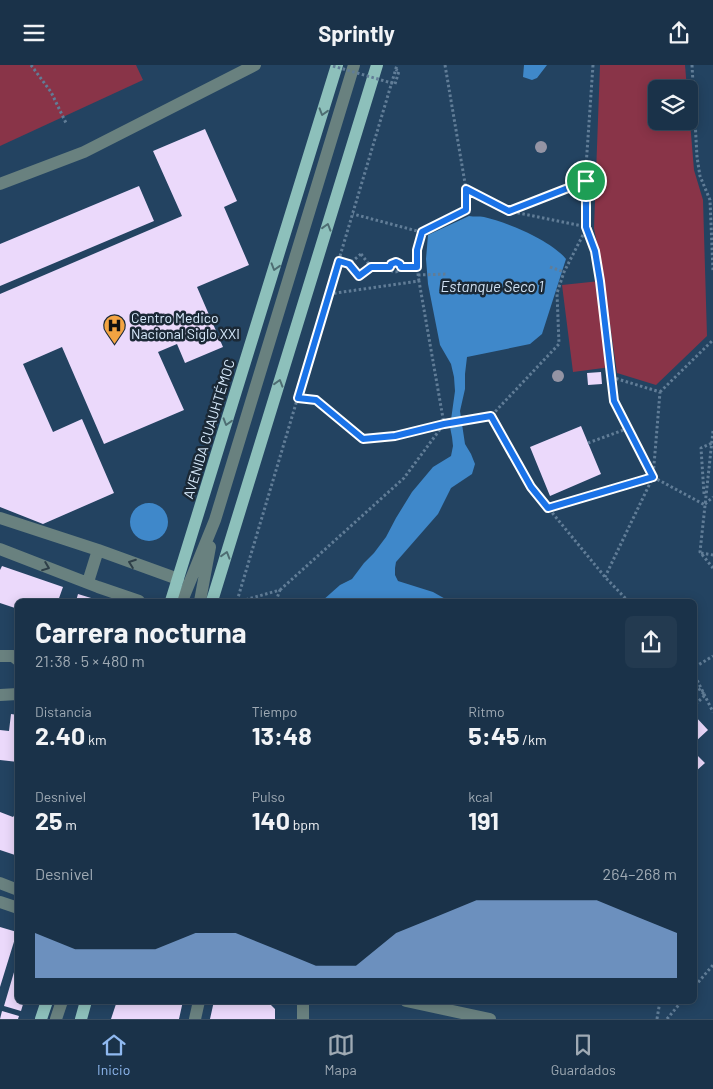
<!DOCTYPE html>
<html lang="es">
<meta charset="utf-8">
<style>
body{margin:0;font-family:Barlow,sans-serif;background:#233a50;color:#f1f3f6;height:100vh;display:flex;flex-direction:column;font-size:19px;white-space:nowrap}
*{box-sizing:border-box;margin:0}
p{font-size:16px;color:#9faab4}
.icon{flex:none;width:28px;height:28px;fill:none;stroke:currentColor;stroke-width:2;stroke-linecap:round;stroke-linejoin:round}
.map{position:relative;flex:1;overflow:hidden}
.sheet{position:absolute;left:15px;top:534px;width:682px;height:405px;display:flex;flex-direction:column;background:#1a3249;border-radius:8px;box-shadow:0 2px 12px #0003,0 0 0 1px #384d61}
.sheet>*{flex:none}
.fabs{position:absolute;left:648px;top:15px;display:grid;gap:10px}
.fabs a{display:grid;place-items:center;width:50px;height:50px;border-radius:8px;background:#1a3249;box-shadow:0 2px 12px #0003,0 0 0 1px #384d61;font-size:25px}
.pin{position:absolute;display:grid;place-items:center;width:42px;height:42px;color:#fff;margin:-21px;border:2px solid #fff;border-radius:50%;box-shadow:0 1px 5px #0007}
.round{display:grid;place-items:center;flex:none;width:52px;height:52px;border-radius:8px;background:#233a50}
.headline{display:flex;align-items:center;justify-content:space-between;height:85px;padding:0 20px}
h1{font-size:28px;font-weight:700;line-height:38px}
.figures{display:grid;grid-template-columns:repeat(3,1fr);gap:8px;height:85px;padding:5px 20px}
.figures div{display:grid;align-content:center}
.figures b{font-size:25px;font-weight:700}
.figures small{font-size:14px;font-weight:400}
.figures p{font-size:14px}
.chart{height:140px;padding:10px 20px}
.chart p{display:flex;justify-content:space-between}
.chart svg{width:100%;height:90px;margin-top:5px;fill:#90b9f0;opacity:.7}
header{display:flex;justify-content:space-between;align-items:center;height:65px;padding:0 20px;background:#1a3249;font-size:22px;font-weight:700}
.dock{display:flex;justify-content:space-around;align-items:center;height:70px;border-top:1px solid #384d61;background:#1a3249;font-size:14px;color:#9faab4}
.dock a{display:grid;justify-items:center;gap:2px}
.dock .selected{color:#90b9f0}
.map>svg:first-child{display:block}
</style>
<header><svg class="icon" aria-label="menu" viewBox="0 0 24 24"><path d="M4 6h16M4 12h16M4 18h16"/></svg>Sprintly<svg class="icon" aria-label="share" viewBox="0 0 24 24"><path d="M12 15V3M7 8l5-5 5 5M5 13v7h14v-7"/></svg></header>
<div class="map">
<svg width="713" height="954" viewBox="0 0 713 954">
<rect width="100%" height="100%" fill="#234361"/>
<path fill="#893448" d="M0,0H136L143,15L0,81Z
M600,0H685L687,24H656V56H689V45L694,105L703,135L707,271L656,320L617,308L603,210L594,163Z
M600,216L611,302L573,307L562,220Z"/>
<path fill="#3f88ca" d="M524,0H547L537,13L532,15L523,12Z
M469,151C474,152 479,151 484,152C507,157 552,176 566,194L542,269L530,279L467,292L465,309V324L460,346L465,379L471,389L475,399L472,409L451,423L438,449L396,497L395,503V510L398,516L433,527L449,536H322L340,520L352,514L364,498L374,488L386,472L396,453L412,427L433,402L451,391L453,381L452,372L450,362L455,326L454,312L451,299L440,280L428,219L426,194L428,170Z
M130 457a19 19 0 1 1 38 0a19 19 0 1 1-38 0Z"/>
<path fill="#ebd9fb" d="M205,64L237,136L224,142L249,200L197,222L223,282L185,298L177,279L158,287L184,345L104,379L62,282L23,299L53,367L82,354L114,428L43,459L0,442V229L182,151L153,86Z
M139,121L154,156L0,221V179Z
M601,307L602,319L588,320L587,308Z
M581,361L601,409L550,431L530,382Z
M2,501L63,522L58,536H18V544L0,538V505Z
M78,529L101,536H76Z
M11,649L18,650V697L0,695V665L9,666Z
M695,651L708,665L695,677Z
M695,688L705,698L695,707Z
M18,745V791L0,785V747L13,752Z
M0,862L17,867L0,922Z
M17,897L18,936H24L21,946L4,941Z
M117,936H183L179,954H111Z
M214,936H258L270,939L275,944V954H210Z
M2,946L19,951L18,954H0Z"/>
<g fill="none" stroke-linecap="round" stroke-linejoin="round">
<path stroke="#617d97" stroke-width="3" stroke-dasharray="2.5 2.5" stroke-linecap="butt" d="M31,0L51,27L66,58
M445,0L466,124
M593,0L585,116L587,162L595,186L611,302V312L660,327L653,412L605,512
M692,0L697,92L700,111L710,135L713,206
M395,19L399,6L395,4
M510,146L585,116
M361,189L371,202L359,211L349,199Z
M339,196L349,199
M390 202a5 5 0 1 1 10 0a5 5 0 1 1-10 0Z
M371,202L390,201
M401,202H417
M550,202L564,207
M418,210L448,209
M419,216C416,198 417,185 421,167
M329,229L419,216L444,359L491,351L559,279L557,228L564,207L587,162L509,146L466,124V145L421,167L353,149
M660,327L713,275
M298,333L316,335L363,373L395,371L444,359
M491,351L531,422L605,512L628,536
M713,366L700,487L713,503
M588,378L629,363
M653,412L705,440
M704,429L701,383L712,378
M705,439L713,432
M548,443L653,412L614,336L611,312
M701,488L713,490
M280,525L404,413L444,359
M237,536L397,0
M241,536L280,525L276,536
M593,536V535L597,536
M695,602L713,591
M695,611L713,647
M695,620L705,630L695,640
M695,921L713,900
M657,954L660,936
M667,954L682,936"/>
<path stroke="#69817f" stroke-width="12" d="M0,119L84,87L255,0
M0,453L98,485L178,514
M0,484L98,522L139,536
M88,517L98,485
M182,536L215,455L354,0
M200,536L210,482
M0,591H13L18,595
M0,630L18,629
M0,818L18,825
M0,837L18,843
M406,936L490,954
M56,954L62,936
M195,954L199,936
M303,954V936"/>
<path stroke="#8dc0bb" stroke-width="12" d="M171,536L337,0
M212,536L377,0
M41,954L47,936
M81,954L86,936"/>
<path stroke="#617d97" stroke-width="3" stroke-dasharray="2.5 2.5" stroke-linecap="butt" d="M333,1L395,19"/>
</g>
<g fill="#9494a4">
<circle cx="541" cy="82" r="6"/>
<circle cx="558" cy="311" r="6"/>
</g>
<defs><path id="oneway-chevron" d="M-2-3.5L2.5 0L-2 3.5" fill="none" stroke-width="1.6" stroke-linecap="round" stroke-linejoin="round" transform="scale(1.25)"/></defs>
<g stroke="#4e6d72">
<use href="#oneway-chevron" transform="translate(323 47) rotate(107)"/>
<use href="#oneway-chevron" transform="translate(327 162) rotate(-73)"/>
<use href="#oneway-chevron" transform="translate(275 202) rotate(107)"/>
<use href="#oneway-chevron" transform="translate(279 318) rotate(-73)"/>
<use href="#oneway-chevron" transform="translate(227 357) rotate(107)"/>
<use href="#oneway-chevron" transform="translate(226 490) rotate(-73)"/>
</g>
<g stroke="#2e3f48">
<use href="#oneway-chevron" transform="translate(132 498) rotate(-160)"/>
<use href="#oneway-chevron" transform="translate(46 502) rotate(21)"/>
</g>
<g fill="none" stroke-linecap="round" stroke-linejoin="round">
<defs>
<path id="route" d="M586,116V162L595,186L600,216L614,336L653,412L548,443L531,422L491,351L444,359L395,371L363,374L316,335L298,333L339,196L349,199L359,211L371,202H390L391,199L396,197L400,199L401,202H417V185L422,167L466,145V124L509,146Z"/>
</defs>
<use href="#route" stroke="#fff" stroke-width="10"/>
<use href="#route" stroke="#1a73e8" stroke-width="6"/>
</g>
<defs>
<symbol id="hospital-pin" viewBox="-11 -11 22 30"><path d="M0 17L-7.5 6A9.5 9.5 0 1 1 7.5 6Z" fill="#f3a442" stroke="#1b2936"/><path d="M-5-5h3v3.5h4V-5h3V5h-3V1.5h-4V5h-3Z" fill="#111"/></symbol>
</defs>
<g fill-rule="evenodd">
<use href="#hospital-pin" x="102" y="248" width="25" height="34"/>
</g>
<g text-anchor="middle" stroke-width="5" stroke-linejoin="round" paint-order="stroke">
<g font-size="14" fill="#d9ecfe" stroke="#1b2936" text-anchor="start">
<text x="131" y="258">Centro Medico<tspan x="131" dy="16">Nacional Siglo XXI</tspan></text>
</g>
<g font-size="14" fill="#d9ecfe" stroke="#1b2936">
<text transform="translate(209 364) rotate(-73)" y="5">AVENIDA CUAUHTÉMOC</text>
</g>
<g font-size="15" font-style="italic" fill="#d1e2f4" stroke="#1b2936">
<text x="492" y="227">Estanque Seco 1</text>
</g>
</g>
</svg>
<div class="fabs">
<a><svg class="icon" aria-label="layers" viewBox="0 0 24 24"><path d="M12 4l9 5-9 5-9-5zM3 14l9 5 9-5"/></svg></a>
</div>
<div class="pin" style="left:586px;top:116px;background:#1e9e55"><svg class="icon" aria-label="arrive" viewBox="0 0 24 24"><path d="M6 21V4h12l-3 4 3 4H6"/></svg></div>
<section class="sheet">
<div class="headline"><div><h1>Carrera nocturna</h1><p>21:38 · 5 × 480 m</p></div><a class="round"><svg class="icon" aria-label="share" viewBox="0 0 24 24"><path d="M12 15V3M7 8l5-5 5 5M5 13v7h14v-7"/></svg></a></div>
<div class="figures">
<div><p>Distancia</p><b>2.40<small> km</small></b></div>
<div><p>Tiempo</p><b>13:48</b></div>
<div><p>Ritmo</p><b>5:45<small> /km</small></b></div>
</div>
<div class="figures">
<div><p>Desnivel</p><b>25<small> m</small></b></div>
<div><p>Pulso</p><b>140<small> bpm</small></b></div>
<div><p>kcal</p><b>191</b></div>
</div>
<div class="chart"><p><span>Desnivel</span>264–268 m</p>
<svg viewBox="0 0 160 44" preserveAspectRatio="none"><path d="M0 44V22L10 30L20 30L30 30L40 22L50 22L60 30L70 38L80 38L90 22L100 14L110 6L120 6L130 6L140 6L150 14L160 22V44z"/></svg>
</div>
</section>
</div>
<nav class="dock">
<a class="selected"><svg class="icon" aria-label="home" viewBox="0 0 24 24"><path d="M3 11l9-7 9 7M6 9v11h12V9"/></svg>Inicio</a>
<a><svg class="icon" aria-label="map" viewBox="0 0 24 24"><path d="M3 6l6-2 6 2 6-2v14l-6 2-6-2-6 2zM9 4v14M15 6v14"/></svg>Mapa</a>
<a><svg class="icon" aria-label="saved" viewBox="0 0 24 24"><path d="M7 4h10v16l-5-4-5 4z"/></svg>Guardados</a>
</nav>
